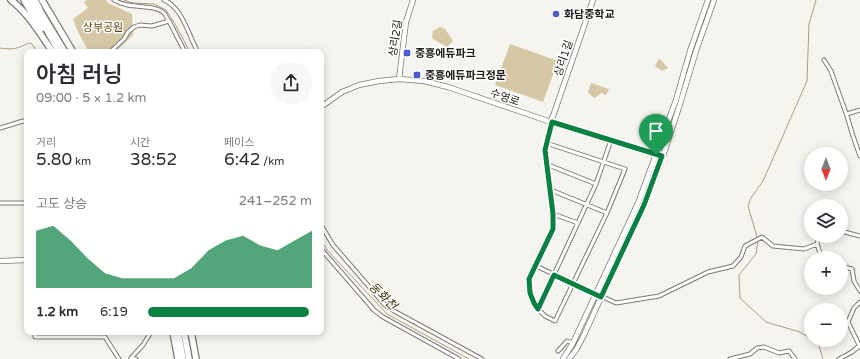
<!DOCTYPE html>
<html lang="ko">
<meta charset="utf-8">
<style>
body{margin:0;font-family:"Varela Round","Noto Sans KR",sans-serif;background:#f7f7f7;color:#2b2b33;height:100vh;display:flex;flex-direction:column;font-size:15px;white-space:nowrap}
*{box-sizing:border-box;margin:0}
p{font-size:13px;color:#7c7c81}
.icon{flex:none;width:22px;height:22px;fill:none;stroke:currentColor;stroke-width:2;stroke-linecap:round;stroke-linejoin:round}
.map{position:relative;flex:1;overflow:hidden}
.drawer{position:absolute;left:24px;top:49px;width:300px;height:286px;display:flex;flex-direction:column;background:#fff;border-radius:8px;box-shadow:0 2px 10px #0003}
.drawer>*{flex:none}
.needle{width:26px;rotate:180deg}
.buttons{position:absolute;left:804px;top:147px;display:grid;gap:8px}
.buttons a{display:grid;place-items:center;width:44px;height:44px;border-radius:50%;background:#fff;box-shadow:0 2px 10px #0003;font-size:20px}
.pin{position:absolute;display:grid;place-items:center;width:34px;height:34px;color:#fff;margin:-41px -17px;border-radius:50% 50% 50% 0;rotate:-45deg;box-shadow:0 0 4px #0007}
.pin .icon{rotate:45deg}
.round{display:grid;place-items:center;flex:none;width:42px;height:42px;border-radius:21px;background:#f7f7f7}
.summary{display:flex;align-items:center;justify-content:space-between;height:68px;padding:0 12px}
h1{font-size:22px;font-weight:600;line-height:30px}
.metrics{display:grid;grid-template-columns:repeat(3,1fr);gap:6px;height:68px;padding:4px 12px}
.metrics div{display:grid;align-content:center}
.metrics b{font-size:17px;font-weight:600}
.metrics small{font-size:11px;font-weight:400}
.metrics p{font-size:11px}
.chart{height:112px;padding:8px 12px}
.chart p{display:flex;justify-content:space-between}
.chart svg{width:100%;height:72px;margin-top:4px;fill:#0b8043;opacity:.7}
ul{padding:0 12px;list-style:none;font-size:13px}
li{display:grid;grid-template-columns:64px 48px 1fr;align-items:center;height:30px}
li i{height:10px;border-radius:5px;background:#0b8043}
.map>svg:first-child{display:block}
</style>
<div class="map">
<svg width="860" height="359" viewBox="0 0 860 359">
<rect width="100%" height="100%" fill="#f6f4ef"/>
<path fill="#d6c7a6" d="M87,0H106L108,3L132,14L133,35L115,52H89L79,34L73,19L88,8L84,2Z
M440,27L445,29L453,41L447,47C442,43 436,42 432,38L433,31Z
M510,44L558,61L543,102L495,85Z
M660,59L668,68L662,71L655,66L658,60Z
M591,83L609,89L606,95L601,93L595,98L593,97L588,92Z
M41,332H64V335H41Z"/>
<g fill="none" stroke-linecap="round" stroke-linejoin="round">
<path stroke="#ad9e7d" stroke-width="1" d="M124,0L133,3L154,4L166,10L175,24L190,52
M0,48C13,50 16,49 29,43L32,44L37,52
M757,237L748,206L751,198L763,181L807,81L809,24L816,0
M321,240L327,250L387,314L469,359
M758,241L756,254L739,275L740,298L766,322L800,332L811,339
M812,340L819,346L823,359"/>
<defs>
<path id="street" d="M114,0C129,10 153,3 164,13C166,15 167,19 169,21
M164,0C183,8 188,35 198,52
M110,52L124,39L128,32L134,27L140,25L152,26L169,21L185,52
M824,60L831,71L847,116L853,136L860,156
M847,114L860,110
M0,128L23,121L27,122
M546,143L625,169L607,213L555,321L545,316L538,309L534,303L530,293L529,279L553,229V214L545,150L551,122
M546,164L596,184
M551,190L607,213
M0,203H27
M553,214L578,223
M321,225L333,245L385,305L394,311L482,359
M841,231L860,236
M817,244L821,256L824,258
M321,249L374,310L383,317L459,359
M536,266L616,303L659,296L708,272L733,266L741,257L745,246L762,237L773,246L804,249L817,244L819,236
M841,266L852,269L854,281L860,291
M860,302L854,308L848,322L860,347
M538,309L596,184L611,140
M35,332V337H105L119,359
M558,351L567,341L573,343
M136,359L131,358L143,345L151,332
M730,359L750,354L757,348L764,347L779,353L789,351L795,359
M839,359L852,352L859,346"/>
<path id="secondary" d="M399,79L406,22L413,0
M321,107L342,92L359,85L379,81L399,79L424,81L448,87L551,122L659,156
M551,122L593,0
M0,261L27,260
M563,359L573,343L638,203L676,100L690,51L708,0
M569,359L576,350L584,335L643,205L663,156L681,101L696,51L714,0"/>
<path id="highway" d="M11,0C29,14 40,34 53,52
M24,0L41,29
M30,0L59,52
M35,0L42,14L65,52
M42,0L73,52
M173,332L178,359
M178,332L183,359
M184,332L189,359
M191,332L196,359"/>
</defs>
<use href="#street" stroke="#7b7974" stroke-width="5"/>
<use href="#secondary" stroke="#7b7974" stroke-width="6"/>
<use href="#highway" stroke="#7b7974" stroke-width="8"/>
<use href="#street" stroke="#fff" stroke-width="3"/>
<use href="#secondary" stroke="#fff" stroke-width="4.5"/>
<use href="#highway" stroke="#fff" stroke-width="5.5"/>
</g>
<g fill="none" stroke-linecap="round" stroke-linejoin="round">
<defs>
<path id="route" d="M552,122L662,156L644,205L601,297L554,275L538,309L534,303L530,293L529,279L553,229V214L545,150Z"/>
</defs>
<use href="#route" stroke="#fff" stroke-width="8"/>
<use href="#route" stroke="#0b8043" stroke-width="5"/>
</g>
<g fill="#4d5acf" stroke="#fff" stroke-width="1.5">
<circle cx="556" cy="14" r="4"/>
<rect x="403" y="49" width="8" height="8" rx="2"/>
<rect x="413" y="71" width="8" height="8" rx="2"/>
</g>
<g text-anchor="middle" stroke-width="3" stroke-linejoin="round" paint-order="stroke">
<g font-size="11" font-weight="bold" fill="#1b1a18" stroke="#fff" text-anchor="start">
<text x="564" y="18">화담중학교</text>
<text x="415" y="57">중흥에듀파크</text>
<text x="425" y="79">중흥에듀파크정문</text>
</g>
<g font-size="11" fill="#604a0e" stroke="#fff">
<text x="103" y="31">상부공원</text>
</g>
<g font-size="11" fill="#1b1a18" stroke="#fff">
<text transform="translate(395 38) rotate(-81)" y="4">상리2길</text>
<text transform="translate(563 58) rotate(-71)" y="4">상리1길</text>
<text transform="translate(505 97) rotate(19)" y="4">수영로</text>
</g>
<g font-size="12" font-style="italic" fill="#3d2d00" stroke="#fff">
<text transform="translate(383 296) rotate(44)" y="4">동화천</text>
</g>
</g>
</svg>
<div class="buttons">
<a><svg class="needle" viewBox="-14 -14 28 28"><path d="M0-13l5 13h-10z" fill="#e53935"/><path d="M0 13l5-13h-10z" fill="#7c7c81"/></svg></a>
<a><svg class="icon" aria-label="layers" viewBox="0 0 24 24"><path d="M12 4l9 5-9 5-9-5zM3 14l9 5 9-5"/></svg></a>
<a>+</a>
<a>−</a>
</div>
<div class="pin" style="left:656px;top:155px;background:#1e9e55"><svg class="icon" aria-label="arrive" viewBox="0 0 24 24"><path d="M6 21V4h12l-3 4 3 4H6"/></svg></div>
<section class="drawer">
<div class="summary"><div><h1>아침 러닝</h1><p>09:00 · 5 × 1.2 km</p></div><a class="round"><svg class="icon" aria-label="share" viewBox="0 0 24 24"><path d="M12 15V3M7 8l5-5 5 5M5 13v7h14v-7"/></svg></a></div>
<div class="metrics">
<div><p>거리</p><b>5.80<small> km</small></b></div>
<div><p>시간</p><b>38:52</b></div>
<div><p>페이스</p><b>6:42<small> /km</small></b></div>
</div>
<div class="chart"><p><span>고도 상승</span>241–252 m</p>
<svg viewBox="0 0 160 44" preserveAspectRatio="none"><path d="M0 44V9L10 6L20 15L30 26L40 35L50 38L60 38L70 38L80 38L90 32L100 21L110 15L120 12L130 18L140 21L150 15L160 9V44z"/></svg>
</div>
<ul>
<li><b>1.2 km</b>6:19<i style="width:98%"></i></li>
</ul>
</section>
</div>
